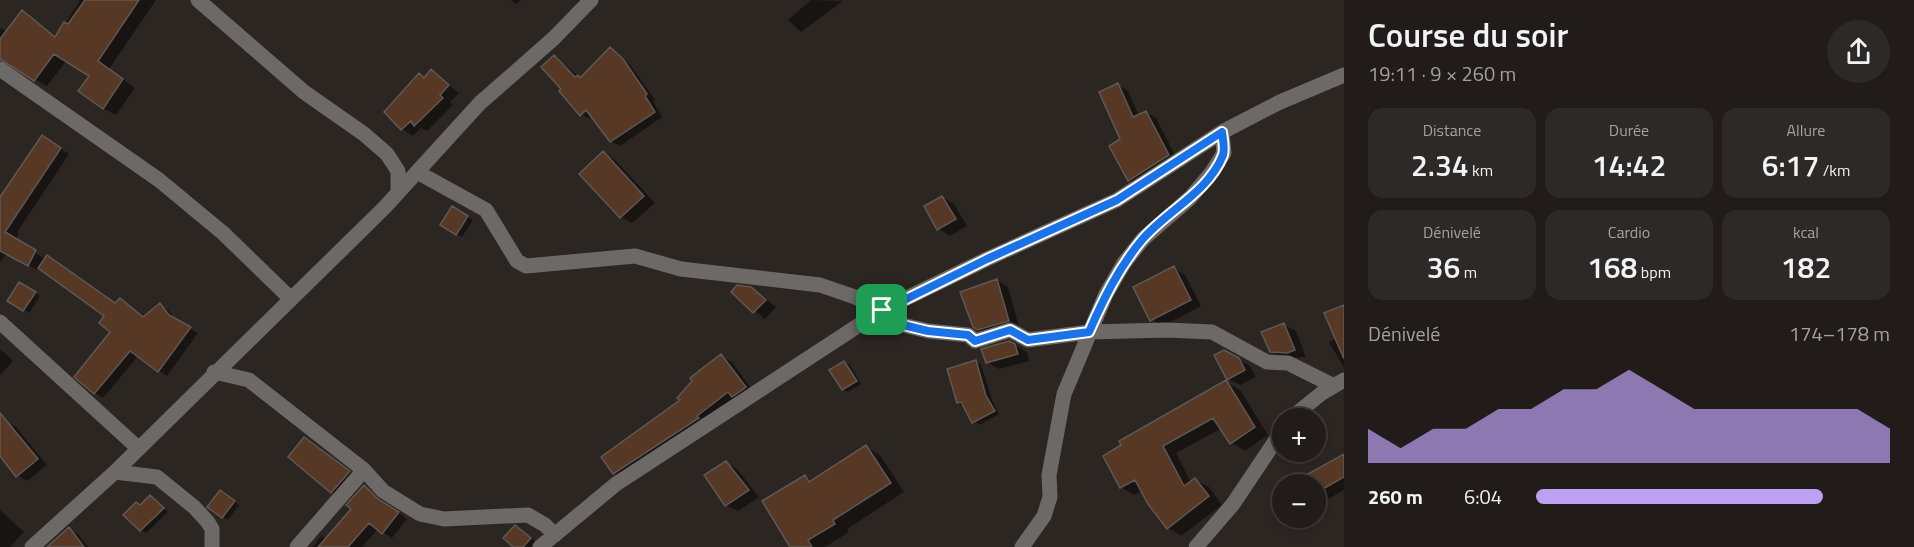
<!DOCTYPE html>
<html lang="fr">
<meta charset="utf-8">
<style>
body{margin:0;font-family:"Titillium Web",sans-serif;background:#2d2927;color:#f1f3f6;height:100vh;display:flex;flex-direction:column;font-size:22px;white-space:nowrap}
*{box-sizing:border-box;margin:0}
p{font-size:20px;color:#a2a1a2}
.icon{flex:none;width:33px;height:33px;fill:none;stroke:currentColor;stroke-width:2;stroke-linecap:round;stroke-linejoin:round}
.map{position:relative;flex:1;overflow:hidden}
.sheet{display:flex;flex-direction:column;background:#211c1a;width:570px}
.sheet>*{flex:none}
.buttons{position:absolute;left:1272px;top:408px;display:grid;gap:12px}
.buttons a{display:grid;place-items:center;width:54px;height:54px;border-radius:50%;background:#211c1a;box-shadow:0 3px 9px #0003,0 0 0 2px #3e3a39;font-size:30px}
.pin{position:absolute;display:grid;place-items:center;width:51px;height:51px;color:#fff;margin:-26px;border-radius:12px;box-shadow:0 3px 9px #0006}
.round{display:grid;place-items:center;flex:none;width:63px;height:63px;border-radius:32px;background:#2d2927}
.headline{display:flex;align-items:center;justify-content:space-between;height:102px;padding:0 24px}
h1{font-size:33px;font-weight:600;line-height:45px}
.figures{display:grid;grid-template-columns:repeat(3,1fr);gap:9px;height:102px;padding:6px 24px}
.figures div{display:grid;align-content:center;border-radius:15px;background:#2d2927;text-align:center}
.figures b{font-size:30px;font-weight:600}
.figures small{font-size:16px;font-weight:400}
.figures p{font-size:16px}
.chart{height:168px;padding:12px 24px}
.chart p{display:flex;justify-content:space-between}
.chart svg{width:100%;height:108px;margin-top:6px;fill:#bca0f2;opacity:.7}
ul{padding:0 24px;list-style:none;font-size:20px}
li{display:grid;grid-template-columns:96px 72px 1fr;align-items:center;height:45px}
li i{height:15px;border-radius:8px;background:#bca0f2}
main{display:flex;flex:1;min-height:0}
.map>svg:first-child{display:block}
</style>
<main>
<div class="map">
<svg width="1344" height="547" viewBox="0 0 1344 547">
<rect width="100%" height="100%" fill="#2c2623"/>
<path fill="#0007" d="M80,0H156L109,69L135,88L116,115L103,108L91,75L67,60L47,86L34,79L0,49V28L7,32L23,12L57,37Z
M510,0H521L517,4Z
M811,0L843,1L801,32L788,20Z
M610,48L631,66L655,100L653,101L662,117L620,146L611,141L593,116L590,119L581,114L563,89L554,56L582,79Z
M432,71L459,93L450,102L453,105L427,131L421,128L413,136L402,129L419,75L425,78Z
M1118,85L1128,91L1139,116L1146,112L1156,118L1178,161L1139,186L1129,180Z
M51,142L69,154L17,232L19,234L15,240L116,304L120,300L144,318L160,305L168,310L177,321L198,333L167,376L138,356L103,398L95,393L112,332L106,316L39,267L37,270L7,253L0,262V205Z
M603,153L615,160L655,203L632,223L621,217Z
M942,197L954,204L967,226L950,236L939,229Z
M453,208L473,220L462,237L442,225Z
M1174,268L1185,275L1201,306L1163,326L1151,319Z
M997,280L1008,287L1019,327L990,336L978,329Z
M20,284L40,296L29,313L10,300Z
M751,288L776,307L765,319L733,292Z
M1344,307V368L1329,342L1337,338Z
M1284,325L1296,331L1306,357L1283,358L1271,351Z
M1009,342L1027,352L1029,361L999,369L987,362Z
M0,349L13,361L0,375Z
M1224,351L1250,366L1256,377L1240,385L1228,379Z
M721,356L732,362L755,394L625,479L614,473Z
M844,362L850,365L861,384L848,392L843,389Z
M976,362L981,365L992,400L999,414L979,425L958,402Z
M1226,382L1240,390L1268,435L1245,451L1232,443L1222,428L1176,453L1191,483L1195,480L1209,487L1222,505L1181,536L1168,528L1142,491L1134,495L1121,487Z
M6,422L16,427L47,465L27,481L17,475L0,455V427Z
M304,439L360,479L343,499L332,492Z
M866,447L880,455L904,492L847,529L849,532L825,547H792L805,477L812,481Z
M1344,456V490L1319,504L1316,501V484H1301L1299,481Z
M726,463L737,469L759,497L738,511L726,505Z
M364,487L407,519L392,538L378,529L362,547H313L321,536L327,539L353,509Z
M226,495L239,505L228,520L223,517Z
M150,497L168,512L146,533L141,530V506Z
M0,510L24,532L10,547H0Z
M518,527L536,542L531,547H515Z
M69,529L79,535L88,547H49Z"/>
<path fill="#563825" stroke="#5f5855" stroke-width="1.5" d="M85,0H139L98,61L123,79L103,109L78,91L89,76L54,54L34,81L0,59V39L22,10L55,37L64,22L68,24Z
M610,47L623,59L647,94L645,96L655,112L610,142L586,110L580,116L559,91L561,89L541,67L554,55L575,77L578,75L580,78Z
M431,69L449,85L440,95L443,98L414,126L411,121L401,130L384,112L419,73L424,78Z
M1118,83L1133,117L1146,111L1169,155L1128,181L1109,146L1120,139L1099,92Z
M42,135L61,148L5,232L36,250L28,266L0,251V197Z
M603,151L644,196L620,218L579,174Z
M942,196L956,219L937,230L924,206Z
M452,206L468,216L456,235L440,225Z
M47,255L115,303L120,298L143,317L160,303L169,315L191,327L158,372L130,351L94,394L74,377L110,332L99,323L104,316L38,268Z
M1174,266L1191,300L1150,321L1133,287Z
M997,279L1009,321L977,330L973,327L960,292Z
M19,282L36,292L23,311L7,301Z
M737,285L751,287L766,300L753,313L731,292Z
M1344,305V359L1324,313Z
M1284,323L1295,350L1287,353L1270,352L1261,332Z
M1009,341L1015,344L1018,354L986,363L981,349Z
M1224,350L1239,358L1245,370L1227,380L1214,355Z
M721,354L746,387L732,397L728,392L697,416L699,418L613,474L601,457L680,400L677,398L692,381L690,378Z
M976,360L986,396L995,411L972,423L961,402L957,403L947,369Z
M844,361L857,381L842,390L829,370Z
M1226,380L1255,427L1230,444L1213,418L1163,446L1184,486L1195,478L1209,496L1167,529L1148,504L1135,480L1120,488L1103,456L1121,445L1119,441Z
M0,413L38,459L16,477L0,456Z
M304,437L350,471L331,493L288,457Z
M866,445L891,483L833,520L835,524L808,540L812,547H790L762,501L805,475L809,482Z
M1344,454V477L1316,493V484H1290Z
M726,461L749,490L725,506L704,475Z
M364,485L378,499L399,512L382,534L369,523L348,547H318L351,509L346,505Z
M220,490L235,501L222,518L207,507Z
M150,495L164,508L140,531L123,515L136,502L140,505Z
M515,525L531,538L523,547H513L503,538Z
M69,527L84,547H47Z"/>
<g fill="none" stroke-linecap="round" stroke-linejoin="round">
<path stroke="#6c6967" stroke-width="15" d="M198,0L304,92L364,134L387,154L398,171V192
M0,69L159,180L223,233L290,298
M417,172L486,210L517,261L526,266L635,256L681,269L820,285L855,297L882,310
M870,317L928,331L968,335L975,341L1010,330L1028,340L1089,332L1167,330L1212,332L1267,362L1288,363L1334,386
M0,322L138,448
M214,372L249,380L364,470L383,491L420,514L444,519L528,515L545,525L555,535
M1291,418L1322,393L1344,380
M115,472L157,477L194,507L207,521L212,529V547
M32,547L115,472L385,207L480,103L554,38L591,0
M297,547L364,470
M540,547L616,484L882,310L987,259L1117,200L1222,132L1280,102L1344,75
M1022,547L1044,516L1050,497L1049,475L1064,394L1106,294L1124,263L1143,239L1190,198L1212,172L1224,153L1222,132
M1196,547L1233,504L1282,431"/>
</g>
<g fill="none" stroke-linecap="round" stroke-linejoin="round">
<defs>
<path id="route" d="M1222,132C1223,139 1225,149 1223,155C1208,193 1166,211 1141,241C1118,269 1103,300 1089,332L1028,340L1010,330L975,341L968,335L928,331L870,317L987,259L1117,200Z"/>
</defs>
<use href="#route" stroke="#fff" stroke-width="12"/>
<use href="#route" stroke="#1a73e8" stroke-width="8"/>
</g>
</svg>
<div class="buttons">
<a>+</a>
<a>−</a>
</div>
<div class="pin" style="left:882px;top:310px;background:#1e9e55"><svg class="icon" aria-label="arrive" viewBox="0 0 24 24"><path d="M6 21V4h12l-3 4 3 4H6"/></svg></div>
</div>
<section class="sheet">
<div class="headline"><div><h1>Course du soir</h1><p>19:11 · 9 × 260 m</p></div><a class="round"><svg class="icon" aria-label="share" viewBox="0 0 24 24"><path d="M12 15V3M7 8l5-5 5 5M5 13v7h14v-7"/></svg></a></div>
<div class="figures">
<div><p>Distance</p><b>2.34<small> km</small></b></div>
<div><p>Durée</p><b>14:42</b></div>
<div><p>Allure</p><b>6:17<small> /km</small></b></div>
</div>
<div class="figures">
<div><p>Dénivelé</p><b>36<small> m</small></b></div>
<div><p>Cardio</p><b>168<small> bpm</small></b></div>
<div><p>kcal</p><b>182</b></div>
</div>
<div class="chart"><p><span>Dénivelé</span>174–178 m</p>
<svg viewBox="0 0 160 44" preserveAspectRatio="none"><path d="M0 44V30L10 38L20 30L30 30L40 22L50 22L60 14L70 14L80 6L90 14L100 22L110 22L120 22L130 22L140 22L150 22L160 30V44z"/></svg>
</div>
<ul>
<li><b>260 m</b>6:04<i style="width:81%"></i></li>
</ul>
</section>
</main>
